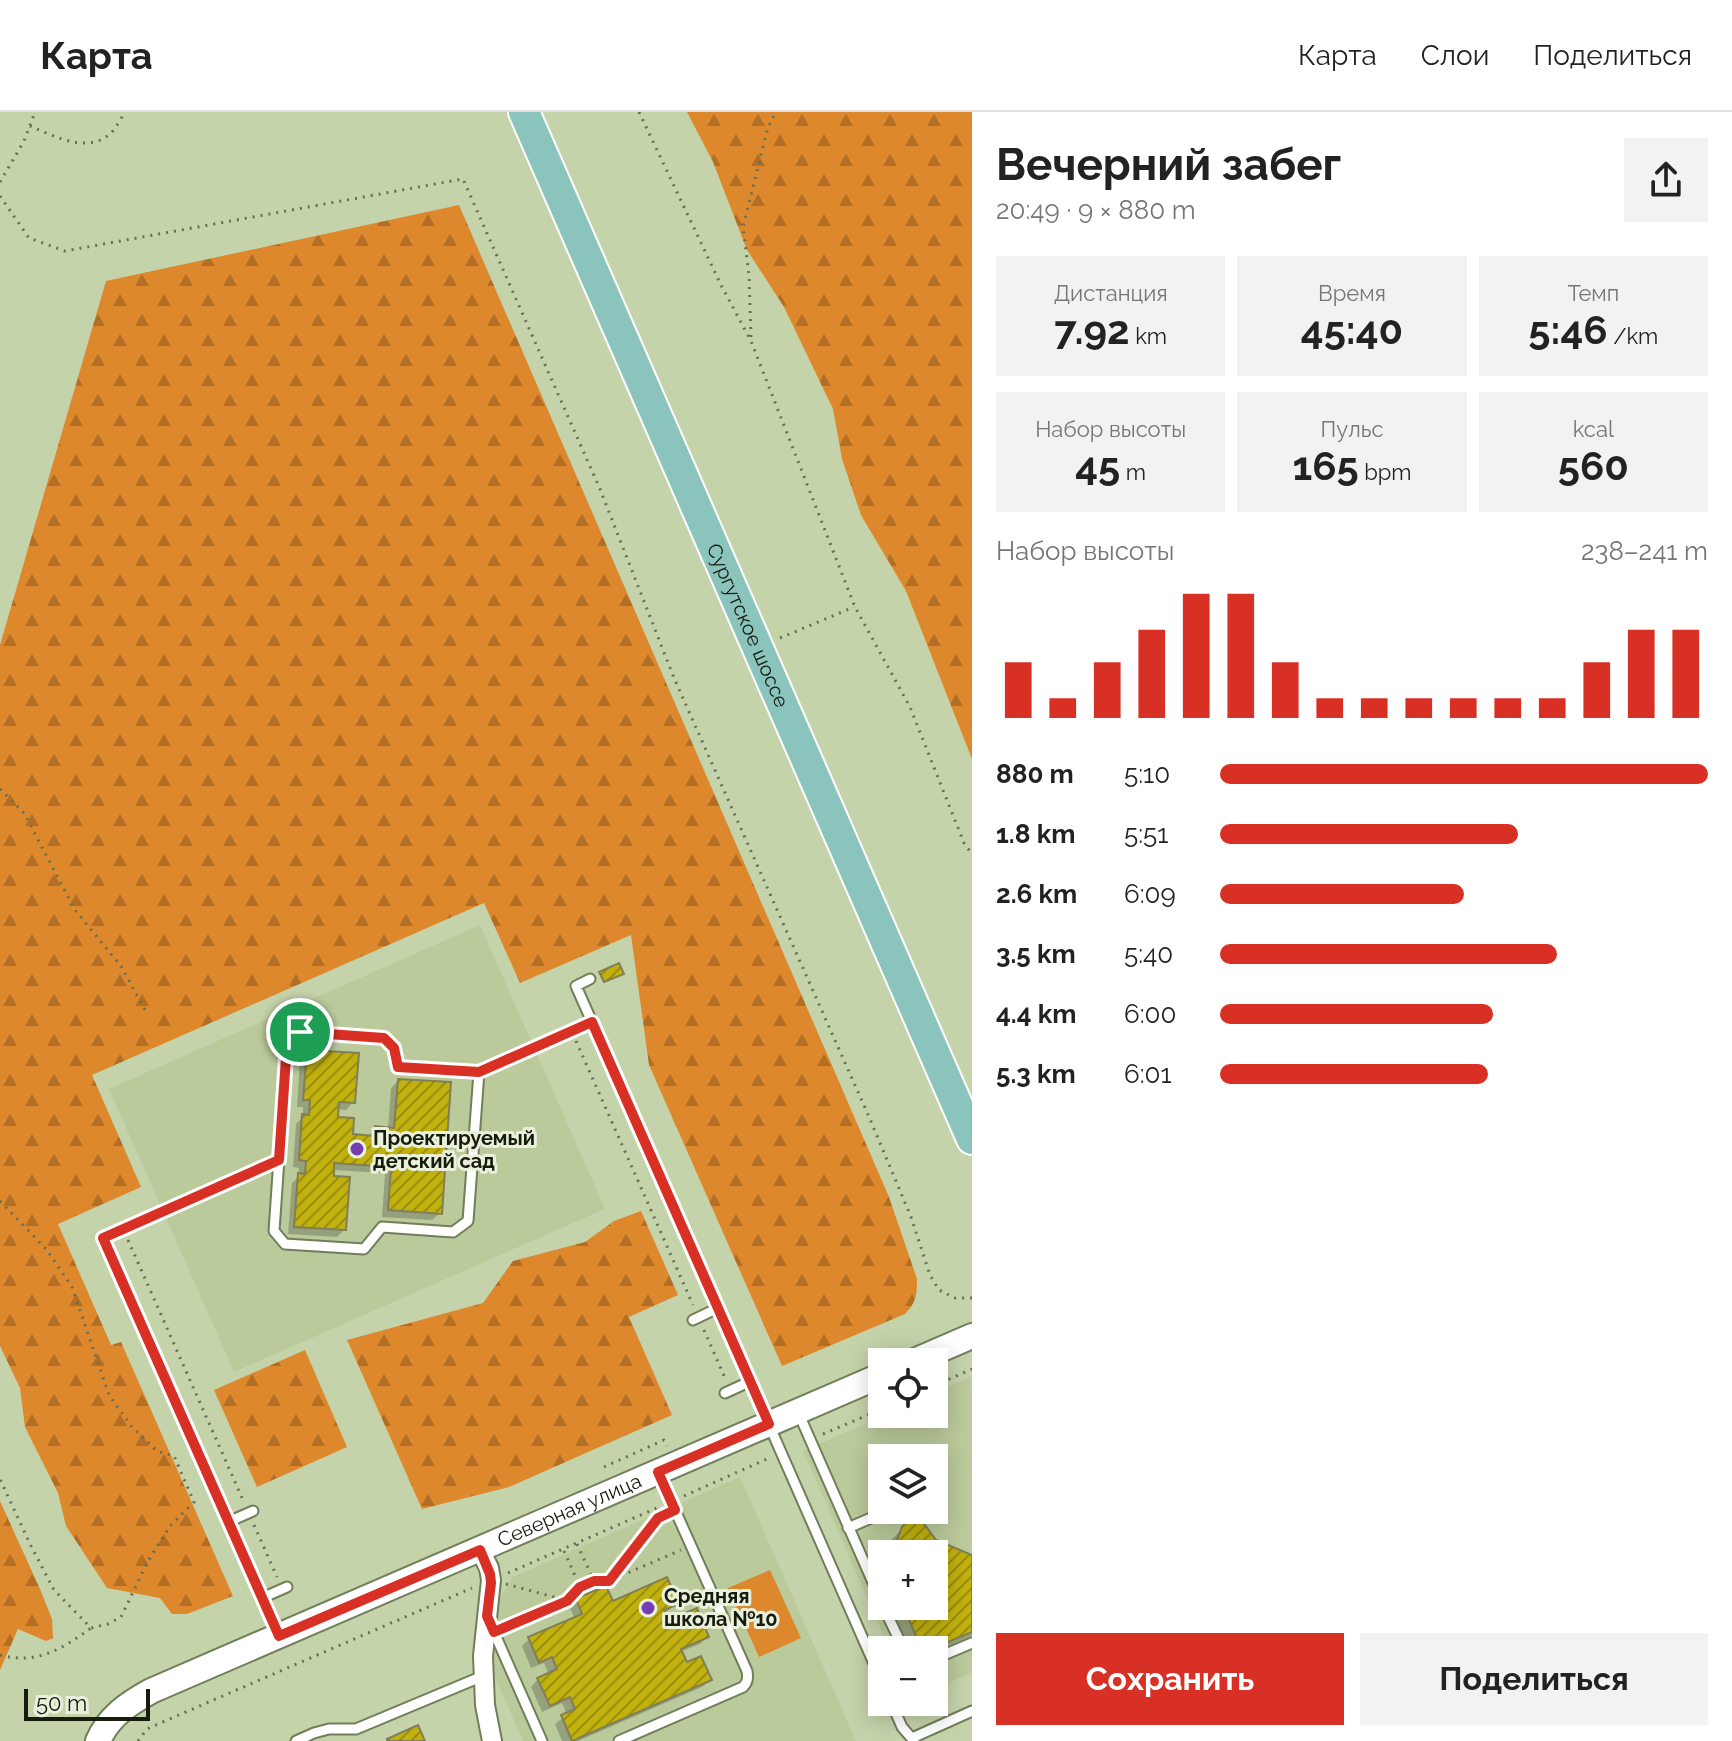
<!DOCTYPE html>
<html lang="ru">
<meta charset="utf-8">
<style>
body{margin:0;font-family:Raleway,sans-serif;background:#f2f2f2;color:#222;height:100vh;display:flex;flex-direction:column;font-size:30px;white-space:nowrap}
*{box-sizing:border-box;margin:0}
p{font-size:26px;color:#767676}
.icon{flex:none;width:44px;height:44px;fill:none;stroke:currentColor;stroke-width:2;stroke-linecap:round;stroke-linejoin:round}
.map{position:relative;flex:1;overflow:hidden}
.sheet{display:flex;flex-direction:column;background:#fff;width:760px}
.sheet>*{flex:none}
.controls{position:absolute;left:868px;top:1236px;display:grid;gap:16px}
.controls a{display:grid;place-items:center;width:80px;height:80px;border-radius:0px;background:#fff;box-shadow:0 4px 20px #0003;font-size:40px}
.scale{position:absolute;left:24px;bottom:20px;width:126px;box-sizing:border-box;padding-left:8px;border:4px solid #161b0c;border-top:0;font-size:22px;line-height:28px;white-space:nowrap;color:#161b0c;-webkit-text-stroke:6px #e9f0dc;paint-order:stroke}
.pin{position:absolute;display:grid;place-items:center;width:68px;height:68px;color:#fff;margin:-34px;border:4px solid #fff;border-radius:50%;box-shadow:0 2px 8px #0007}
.round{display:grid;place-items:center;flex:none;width:84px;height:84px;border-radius:0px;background:#f2f2f2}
.overview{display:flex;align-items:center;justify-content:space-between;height:136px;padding:0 24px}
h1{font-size:44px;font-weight:700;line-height:60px}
.stats{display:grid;grid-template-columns:repeat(3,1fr);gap:12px;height:136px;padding:8px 24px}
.stats div{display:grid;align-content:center;border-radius:0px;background:#f2f2f2;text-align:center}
.stats b{font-size:40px;font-weight:700}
.stats small{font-size:22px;font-weight:400}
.stats p{font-size:22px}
.chart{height:224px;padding:16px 24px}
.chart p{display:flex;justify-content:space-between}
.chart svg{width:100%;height:144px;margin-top:8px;stroke:#d93025;stroke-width:6}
.button{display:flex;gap:16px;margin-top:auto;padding:16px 24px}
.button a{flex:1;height:92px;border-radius:0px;background:#d93025;color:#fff;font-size:32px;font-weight:700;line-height:92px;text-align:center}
.button a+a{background:#f2f2f2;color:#222}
ul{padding:0 24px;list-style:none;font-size:26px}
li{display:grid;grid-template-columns:128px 96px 1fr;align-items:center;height:60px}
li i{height:20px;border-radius:10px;background:#d93025}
header{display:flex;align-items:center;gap:48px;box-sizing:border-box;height:112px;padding:0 40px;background:#fff;border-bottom:2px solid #e0e0e0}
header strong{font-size:38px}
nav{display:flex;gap:44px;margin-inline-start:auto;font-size:28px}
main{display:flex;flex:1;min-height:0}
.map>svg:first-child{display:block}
</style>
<header>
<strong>Карта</strong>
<nav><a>Карта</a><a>Слои</a><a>Поделиться</a></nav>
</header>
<main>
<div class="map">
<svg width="972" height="1629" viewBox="0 0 972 1629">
<defs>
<pattern id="forest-firs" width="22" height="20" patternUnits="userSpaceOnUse" patternTransform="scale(2)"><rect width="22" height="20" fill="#dd882c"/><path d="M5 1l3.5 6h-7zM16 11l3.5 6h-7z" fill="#b26e24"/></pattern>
<pattern id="building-hatch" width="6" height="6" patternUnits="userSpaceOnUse" patternTransform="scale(2)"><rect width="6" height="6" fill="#c1b10d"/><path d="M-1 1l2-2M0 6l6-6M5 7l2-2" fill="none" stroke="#9c8f0b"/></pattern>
</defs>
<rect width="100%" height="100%" fill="#c5d3ab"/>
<path fill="#bbca9b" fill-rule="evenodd" d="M480,813L605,1097L234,1260L109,977Z
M972,1264V1560L934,1577V1538H890L803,1339L888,1302H934V1281ZM882,1346H934V1398H882ZM882,1442H934V1494H882Z
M740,1365L856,1629H523L491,1556V1527L502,1521L496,1508L501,1484L513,1465Z"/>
<path fill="url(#forest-firs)" d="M687,0H972V647L906,479L861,403L842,347L833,297L784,195L747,138L713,50Z
M459,93L889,1085L917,1167C917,1183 916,1191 905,1202L782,1254L649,953L631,823L520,871L484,791L92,963L141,1075L58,1112L111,1233L121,1230L233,1484L187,1502H172L160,1486L107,1476L66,1414L58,1381L25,1315L20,1276L0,1234V533L106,169Z
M641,1099L678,1183L629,1205L672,1303L509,1375L422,1397L347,1228L483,1191L513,1149L585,1130L614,1109Z
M305,1238L347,1335L257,1375L214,1278Z
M0,1389L40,1477L52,1507L53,1526L46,1529L18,1517L0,1558Z"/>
<path fill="#dd882c" d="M770,1458L801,1526L759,1545L728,1476Z"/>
<path fill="#0003" d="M308,940L353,990L346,998L336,997V1007L351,1024H368L376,1016L388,1017L391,976L398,969L440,1101L432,1108L382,1105L385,1061L332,1058L344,1118L337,1125L288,1122L292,1071L299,1064V1056L293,1055L296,1012L303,1005V995H297L300,947Z
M903,1416L972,1446V1524L934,1540V1538H908L889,1494H934V1442H888L892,1427Z
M577,1488L612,1491H676L669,1498L663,1501L668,1511L707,1525L700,1532L680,1540L686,1552L710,1568L702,1575L578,1629H562L555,1612L567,1603L562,1591L542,1600L531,1575L538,1567L549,1563L544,1551L531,1556L522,1534L529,1527L575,1507L570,1496Z"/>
<path fill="url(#building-hatch)" stroke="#827e57" stroke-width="2" d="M619,851L624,862L604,870L599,860Z
M307,938L359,941L355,991L339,990L338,1005L354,1006L353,1022L375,1024V1014L394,1016L398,967L451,970L442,1102L388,1098L391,1055L334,1051V1064L350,1065L346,1118L294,1115L298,1061L305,1062L306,1049L299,1048L302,1002L309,1003L310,988H303Z
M913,1409H919L925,1413L936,1428L972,1443V1520L934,1536L919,1531L903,1494H934V1442H896V1431L902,1415L907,1410Z
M667,1465L679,1492L664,1498L669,1508L697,1496L709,1525L681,1537L687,1550L701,1544L712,1568L572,1629L561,1603L575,1597L570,1585L550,1594L537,1566L557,1557L552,1545L539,1551L528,1525L582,1502L576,1487L591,1480L606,1474L613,1489Z
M418,1613L425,1629H387V1627Z"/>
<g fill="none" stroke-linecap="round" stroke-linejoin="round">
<defs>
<path id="service" d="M590,867L576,874L592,910
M300,920L384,926L394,936L398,955L479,960L468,1109L453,1120L382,1115L364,1137L285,1132L274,1119L287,931Z
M479,960L592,910L882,1570
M693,1208L718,1196
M725,1281L751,1269
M798,1300L882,1491
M228,1410L253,1399
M848,1416L878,1403
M262,1486L287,1475
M883,1494L904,1538
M490,1511L542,1629
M277,1521L103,1126L279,1048
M934,1547L972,1531
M891,1590L902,1615L914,1629
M912,1626L972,1599
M296,1629L314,1621L329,1617H356L483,1564
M619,1629L743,1575C748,1570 748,1566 747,1559L658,1360"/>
<path id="minor" d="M480,1438L489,1456L491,1468L483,1544L485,1593L492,1629"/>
<g id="tertiary">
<path d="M912,1250L972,1224"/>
<path id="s1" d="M98,1629C109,1604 128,1592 151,1579L882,1263"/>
</g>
<g id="primary">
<path id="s2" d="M524,0L972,1027"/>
</g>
</defs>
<use href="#service" stroke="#727e59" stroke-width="13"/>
<use href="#minor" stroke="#727e59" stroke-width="22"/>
<use href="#tertiary" stroke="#727e59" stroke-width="28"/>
<use href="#primary" stroke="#fff" stroke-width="34"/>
<path stroke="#666f55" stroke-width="3" stroke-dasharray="2 6" stroke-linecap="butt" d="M639,0L721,173L751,229L855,495L910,595L964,731L972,742
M30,14C54,24 86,42 110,22C116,16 121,7 125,0
M0,70L24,29L35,0
M0,84L29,126L65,139L463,67L600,377L674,566L870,1007L911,1105L930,1163L939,1178L955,1186H972
M751,225L749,163L743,115L768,15L776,0
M780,526L854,495
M0,677L24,701L75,798L121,854L145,898
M576,929L693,1193
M0,1089L47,1138L72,1175L109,1283L132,1315L157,1339L174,1344L194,1390L170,1414L148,1449L121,1505L108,1512L91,1516L54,1478L30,1432L0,1367
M128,1128L243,1388
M704,1218L725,1266
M934,1274L972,1257
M823,1322L882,1297
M604,1355L664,1328L667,1334
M684,1384L769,1346
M254,1413L277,1465
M577,1432L594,1469
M564,1439L580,1475
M508,1461L659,1395
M611,1467L658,1406L665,1403
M506,1472L565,1488
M507,1515L567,1489L580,1475L594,1469H609L681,1438
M0,1543C37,1553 62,1537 91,1516
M930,1590L935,1601
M138,1629L147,1617L158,1612L472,1476"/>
<use href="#service" stroke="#fff" stroke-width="9"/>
<use href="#minor" stroke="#fff" stroke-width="18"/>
<use href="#tertiary" stroke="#fff" stroke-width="24"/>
<use href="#primary" stroke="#8bc4bc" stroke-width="30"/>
</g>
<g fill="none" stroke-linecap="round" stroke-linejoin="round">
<defs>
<path id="route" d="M592,910L769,1312L658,1360L675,1398L658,1406L609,1469H594L580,1475L567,1489L494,1520L487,1504L491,1471L490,1462L480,1438L279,1524L103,1126L279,1048L287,931L300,920L384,926L394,936L398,955L479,960Z"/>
</defs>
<use href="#route" stroke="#fff" stroke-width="16"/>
<use href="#route" stroke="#d93025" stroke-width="10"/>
</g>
<g fill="#763db3" stroke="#e9f0dc" stroke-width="3">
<circle cx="357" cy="1037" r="8"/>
<circle cx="648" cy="1496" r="8"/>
</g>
<g text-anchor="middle" stroke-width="6" stroke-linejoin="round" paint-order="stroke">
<g font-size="20" fill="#161b0c" stroke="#e9f0dc">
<text dy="7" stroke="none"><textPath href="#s2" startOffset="560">Сургутское шоссе</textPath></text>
<text dy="7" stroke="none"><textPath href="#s1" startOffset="530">Северная улица</textPath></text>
</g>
<g font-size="20" font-weight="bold" fill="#161b0c" stroke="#e9f0dc" text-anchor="start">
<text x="373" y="1033">Проектируемый<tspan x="373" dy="23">детский сад</tspan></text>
<text x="664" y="1491">Средняя<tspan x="664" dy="23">школа №10</tspan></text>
</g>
</g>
</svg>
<div class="controls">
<a><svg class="icon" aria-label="locate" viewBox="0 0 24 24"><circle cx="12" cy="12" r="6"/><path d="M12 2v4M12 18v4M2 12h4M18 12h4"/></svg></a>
<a><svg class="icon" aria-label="layers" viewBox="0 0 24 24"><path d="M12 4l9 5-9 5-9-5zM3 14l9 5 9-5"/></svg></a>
<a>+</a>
<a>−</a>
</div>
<div class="scale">50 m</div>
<div class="pin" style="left:300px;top:920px;background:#1e9e55"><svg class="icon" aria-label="arrive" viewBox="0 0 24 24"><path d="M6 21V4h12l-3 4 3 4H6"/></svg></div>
</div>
<section class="sheet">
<div class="overview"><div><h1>Вечерний забег</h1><p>20:49 · 9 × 880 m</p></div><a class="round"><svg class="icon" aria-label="share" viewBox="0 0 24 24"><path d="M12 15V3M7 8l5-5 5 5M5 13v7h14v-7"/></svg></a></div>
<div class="stats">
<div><p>Дистанция</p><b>7.92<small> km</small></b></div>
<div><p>Время</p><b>45:40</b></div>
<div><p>Темп</p><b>5:46<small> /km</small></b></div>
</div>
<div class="stats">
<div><p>Набор высоты</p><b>45<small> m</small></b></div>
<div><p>Пульс</p><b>165<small> bpm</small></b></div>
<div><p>kcal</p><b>560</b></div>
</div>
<div class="chart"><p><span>Набор высоты</span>238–241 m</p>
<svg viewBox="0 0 160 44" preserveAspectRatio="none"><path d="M5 44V27M15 44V38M25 44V27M35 44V17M45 44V6M55 44V6M65 44V27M75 44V38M85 44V38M95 44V38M105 44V38M115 44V38M125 44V38M135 44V27M145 44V17M155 44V17"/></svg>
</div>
<ul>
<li><b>880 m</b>5:10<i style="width:100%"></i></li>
<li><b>1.8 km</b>5:51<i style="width:61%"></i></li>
<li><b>2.6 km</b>6:09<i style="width:50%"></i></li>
<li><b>3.5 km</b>5:40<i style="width:69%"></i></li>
<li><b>4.4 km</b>6:00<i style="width:56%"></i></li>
<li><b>5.3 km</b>6:01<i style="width:55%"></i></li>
</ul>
<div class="button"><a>Сохранить</a><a>Поделиться</a></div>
</section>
</main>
